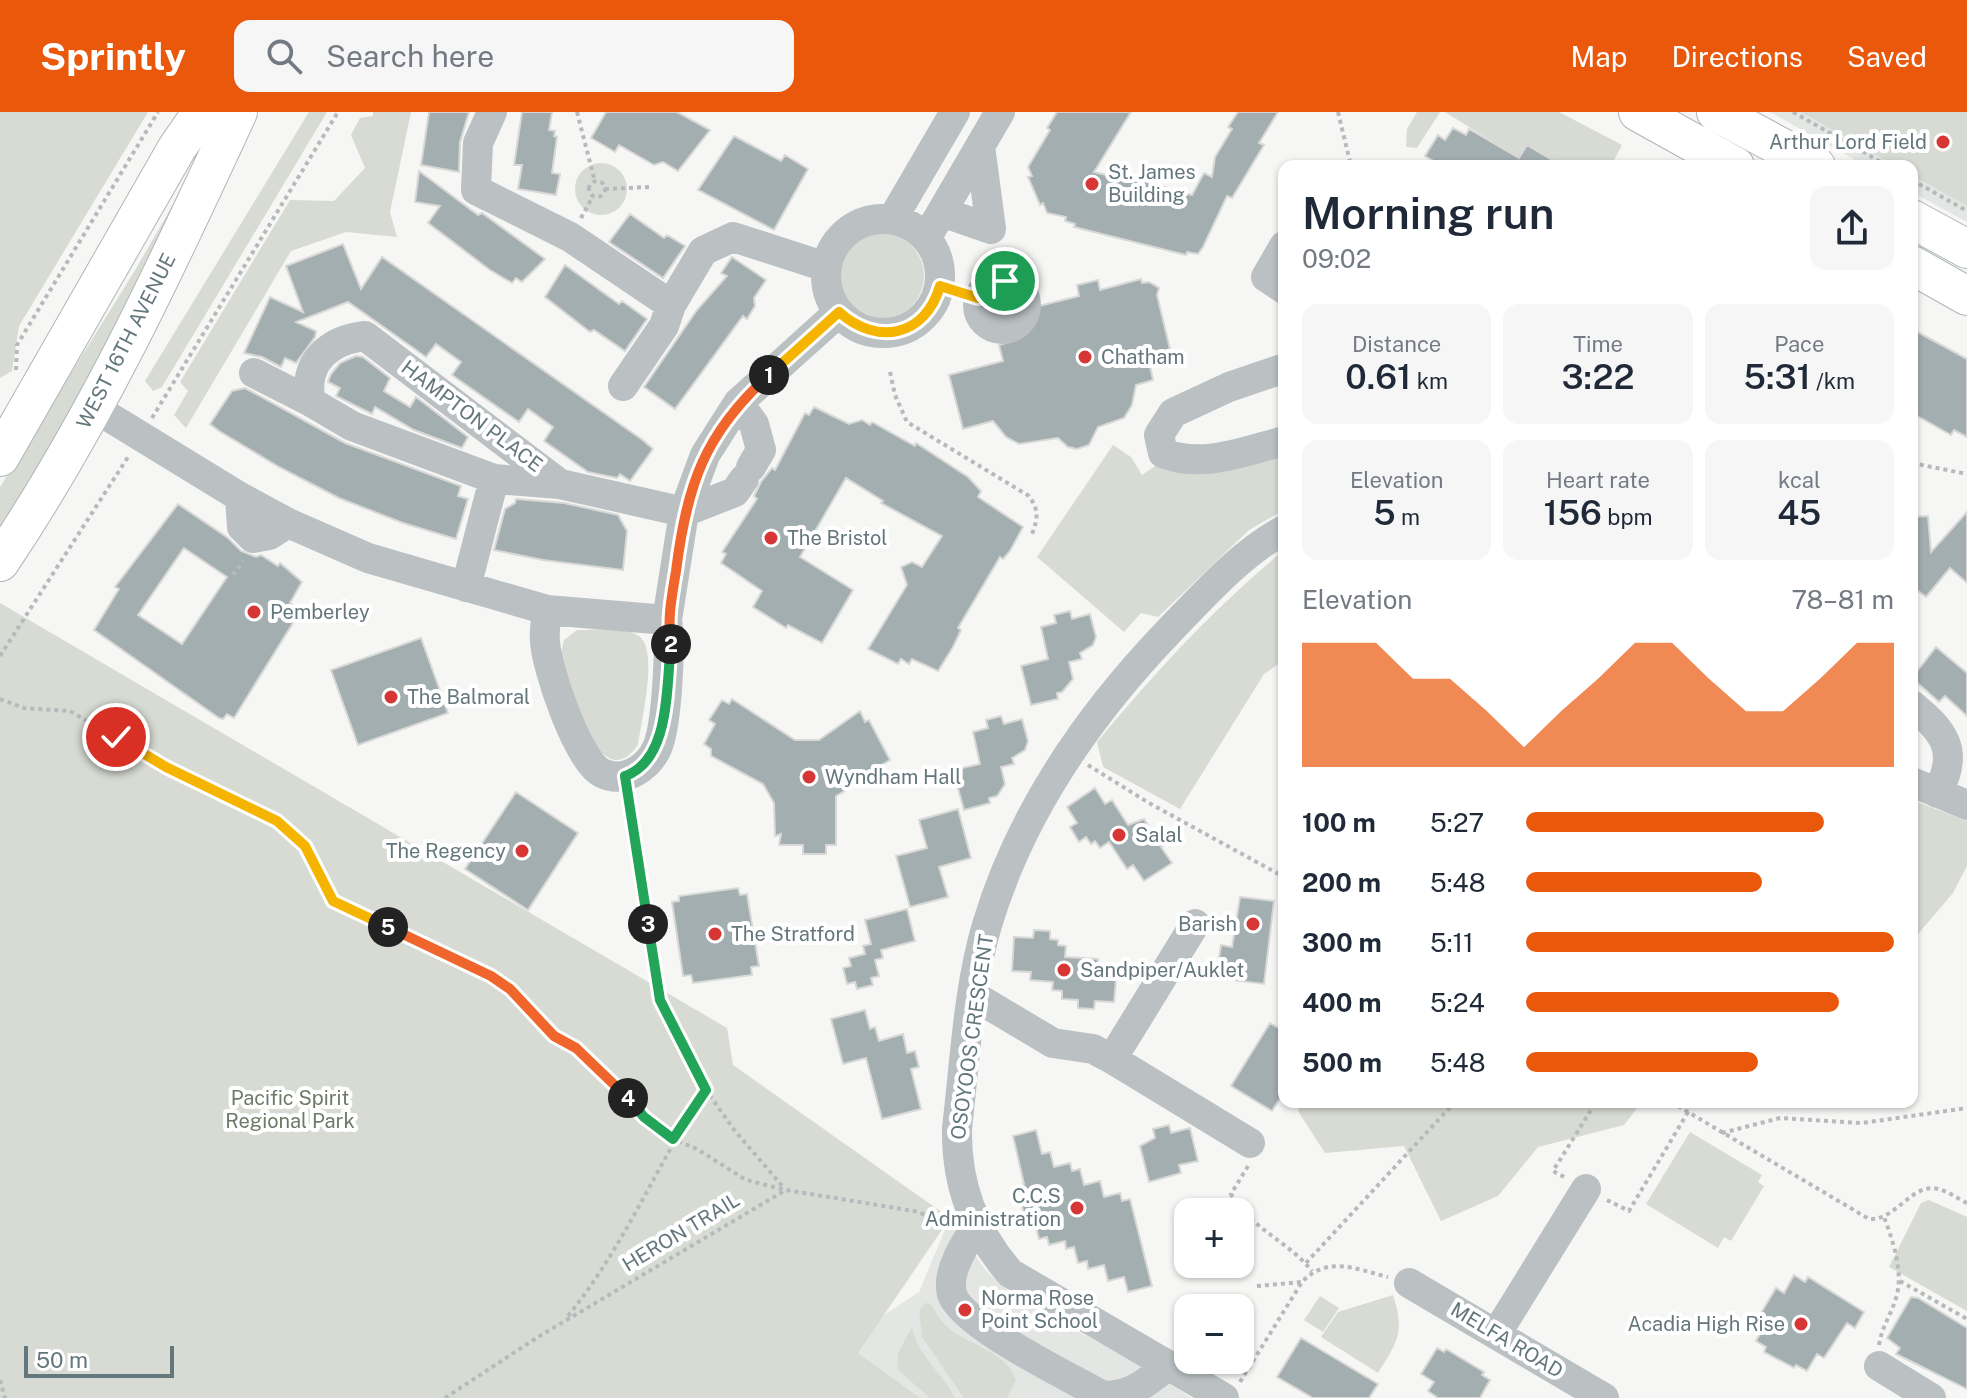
<!DOCTYPE html>
<meta charset="utf-8">
<style>
body{margin:0;font-family:"Public Sans",sans-serif;background:#f6f6f7;color:#1f2937;height:100vh;display:flex;flex-direction:column;font-size:30px;white-space:nowrap}
*{box-sizing:border-box;margin:0}
p{font-size:26px;color:#747a83}
.icon{flex:none;width:44px;height:44px;fill:none;stroke:currentColor;stroke-width:2;stroke-linecap:round;stroke-linejoin:round}
.map{position:relative;flex:1;overflow:hidden}
.panel{position:absolute;left:1278px;top:48px;width:640px;height:948px;display:flex;flex-direction:column;background:#fff;border-radius:16px;box-shadow:0 2px 6px #0004}
.panel>*{flex:none}
.buttons{position:absolute;left:1174px;top:1086px;display:grid;gap:16px}
.buttons a{display:grid;place-items:center;width:80px;height:80px;border-radius:16px;background:#fff;box-shadow:0 2px 6px #0004;font-size:40px}
.scale{position:absolute;left:24px;bottom:20px;width:150px;box-sizing:border-box;padding-left:8px;border:4px solid #64777c;border-top:0;font-size:22px;line-height:28px;white-space:nowrap;color:#64777c;-webkit-text-stroke:6px #fff;paint-order:stroke}
.pin{position:absolute;display:grid;place-items:center;width:68px;height:68px;color:#fff;margin:-34px;border:4px solid #fff;border-radius:50%;box-shadow:0 2px 8px #0007}
.km{position:absolute;width:40px;height:40px;margin:-20px;border-radius:50%;background:#222;color:#fff;font-size:22px;line-height:40px;text-align:center}
.round{display:grid;place-items:center;flex:none;width:84px;height:84px;border-radius:16px;background:#f6f6f7}
.head{display:flex;align-items:center;justify-content:space-between;height:136px;padding:0 24px}
h1{font-size:44px;font-weight:600;line-height:60px}
.metrics{display:grid;grid-template-columns:repeat(3,1fr);gap:12px;height:136px;padding:8px 24px}
.metrics div{display:grid;align-content:center;border-radius:16px;background:#f6f6f7;text-align:center}
.metrics b{font-size:34px;font-weight:600}
.metrics small{font-size:22px;font-weight:400}
.metrics p{font-size:22px}
.chart{height:224px;padding:16px 24px}
.chart p{display:flex;justify-content:space-between}
.chart svg{width:100%;height:144px;margin-top:8px;fill:#ea580c;opacity:.7}
ul{padding:0 24px;list-style:none;font-size:26px}
li{display:grid;grid-template-columns:128px 96px 1fr;align-items:center;height:60px}
li i{height:20px;border-radius:10px;background:#ea580c}
header{display:flex;align-items:center;gap:48px;box-sizing:border-box;height:112px;padding:0 40px;background:#ea580c;color:#fff}
header strong{font-size:38px}
nav{display:flex;gap:44px;margin-inline-start:auto;font-size:28px}
.search{width:560px;height:72px;background:#f6f6f7;display:flex;align-items:center;gap:20px;box-sizing:border-box;padding:0 28px;border-radius:16px;color:#747a83;font-size:30px}
.map>svg:first-child{display:block}
</style>
<header>
<strong>Sprintly</strong>
<div class="search"><svg class="icon" aria-label="search" viewBox="0 0 24 24"><circle cx="10" cy="10" r="6"/><path d="M15 15l6 6"/></svg>Search here</div>
<nav><a>Map</a><a>Directions</a><a>Saved</a></nav>
</header>
<div class="map">
<svg width="1967" height="1286" viewBox="0 0 1967 1286">
<rect width="100%" height="100%" fill="#f6f6f4"/>
<path fill="#e4e6e4" d="M1770,0H1967V110L1912,80V54H1866Z
M950,1106L986,1159L1017,1186L1141,1254L1192,1286H820L874,1210L919,1180Z"/>
<path fill="#d7dbd3" d="M0,0H148L19,214L12,259L0,266Z
M309,0H327L162,275L153,279L145,269Z
M373,0H411L390,100L397,125L346,120L291,139L186,316L174,303L188,279L180,270L290,88L334,89L365,56L351,23L360,6L373,4Z
M1417,0H1440L1417,36L1406,35L1407,17Z
M1445,0H1559L1622,33L1611,54H1562L1519,46Z
M1801,0H1967V94L1912,63V54H1896Z
M575 77a26 26 0 1 1 52 0a26 26 0 1 1-52 0Z
M193,58L185,91L0,429V375L134,160Z
M838 164a43 43 0 1 1 86 0a43 43 0 1 1-86 0Z
M1113,333L1131,345L1142,363L1161,350L1284,340V398L1249,418L1158,505L1141,501L1124,520L1037,445Z
M1284,438V548L1264,562L1180,697L1103,655L1097,630C1158,557 1211,499 1284,438Z
M0,491L727,916L733,953L950,1106L858,1241L920,1286H0Z
M577,518C594,518 624,514 639,524C659,538 641,610 638,633C597,690 570,567 561,541L564,528Z
M1912,688L1967,709V754L1953,781L1912,829Z
M1301,990H1642L1624,1013L1538,1035L1498,1084L1441,1109L1404,1034L1325,1041L1298,999Z
M1690,1020L1762,1063L1758,1070L1764,1074L1731,1129L1724,1125L1718,1136L1646,1092Z
M1929,1088L1967,1105V1199L1889,1155L1921,1091Z
M1393,1183C1405,1220 1398,1229 1378,1261L1321,1225L1338,1200Z
M1320,1184L1339,1196L1323,1220L1304,1208Z
M925,1191L930,1192C935,1198 939,1207 945,1213C964,1232 1009,1240 1016,1268L1007,1286H964L922,1225L919,1199Z
M912,1215C917,1244 943,1261 955,1286H930L897,1257L898,1241Z"/>
<path fill="#a3aeb0" stroke="#d8d8d6" stroke-width="2" fill-rule="evenodd" d="M429,0H469L460,30L459,60L421,53Z
M522,0H552L549,18L555,19L554,24L557,25L552,61L560,62L556,83L518,77L522,53H514Z
M606,0H677L710,18L678,59L663,50L654,53L619,33L615,40L591,26Z
M1057,0H1131L1094,60L1128,68L1129,65L1192,83L1204,61L1212,65L1215,45L1232,17L1228,15L1238,0H1278L1259,31L1264,33L1232,86L1227,84L1203,135L1198,142L1187,140L1186,143L1074,115L1075,112L1065,109L1066,105L1047,101L1043,91L1040,93L1028,65L1032,64L1028,55L1050,18L1047,16Z
M1453,16L1466,23L1469,17L1519,46L1527,33L1562,54H1442L1425,44L1438,23L1445,28Z
M734,24L781,49L785,43L808,57L774,118L698,78Z
M419,59L478,103L482,101L545,147L522,170L516,166L512,171L490,158L428,111L440,94L415,90Z
M630,102L664,126L667,123L685,134L663,166L609,130Z
M343,132L361,177L382,145L644,329L653,337L630,369L620,362L617,366L588,360L544,329L553,315L528,297L519,310L452,263L461,250L436,232L426,245L348,190L296,210L316,219L315,225L296,251L285,246L281,255L262,245L244,241L270,185L303,200L286,154Z
M732,145L766,168L754,186L755,194L747,207L743,204L675,297L644,275L697,198L727,164L721,161Z
M565,153L619,192L622,189L647,207L625,239L594,218L590,220L545,185Z
M1141,167L1142,171L1149,170L1159,176L1157,183L1170,237L1167,238L1170,249L1150,254L1153,268L1136,273L1132,293L1124,306L1098,315L1089,333L1077,337L1068,335L1058,326L1019,332L1006,325L993,309L963,317L949,263L1003,249L999,233L1009,230L1001,198L1037,189L1039,194L1079,184L1077,173L1098,168L1100,178Z
M1912,217L1967,247V325L1954,318L1951,323L1912,301Z
M356,244L363,245L390,266L384,279L410,295L416,285L468,325L462,336L414,318L375,295L372,302L336,284L340,276L328,270L331,262L340,251Z
M245,276L345,331L461,374L458,384L468,387L456,427L403,411L339,386L279,355L219,319L210,312L232,279Z
M814,295L849,312L862,308L870,313L872,310L915,334L916,331L968,365L981,379L978,385L1023,415L1010,439L1003,447L1000,445L958,516L961,518L953,535L938,559L912,547L909,552L901,547L898,552L868,537L907,473L901,455L912,450L922,455L942,424L881,391L883,389L846,366L800,445L853,478L822,531L788,513L786,516L753,495L762,479L721,451L726,442L722,440L757,387L754,384L761,370L772,356L775,358L805,301L809,303Z
M516,387L564,391L618,403L627,419L623,458L543,448L494,438L505,397L515,391Z
M178,392L228,426L241,439L256,445L261,443L278,454L280,451L302,470L290,491L301,498L234,606L227,602L223,607L219,606L94,518L119,477L115,475ZM184,436L227,465L182,532L138,503Z
M1967,400V471L1950,456L1926,485L1912,474V405L1928,404L1931,440Z
M1070,499L1072,507L1090,502L1096,525L1093,533L1080,541L1082,547L1069,550L1073,567L1062,580L1057,581L1058,587L1031,593L1021,554L1048,547L1041,515L1056,511L1054,503Z
M421,526L448,601L358,633L331,558Z
M1936,535L1967,561V604L1945,584L1939,590L1912,566Z
M732,587L795,628H819L860,599L865,610L869,608L890,648L880,654L881,658L836,684V733H826V742H803V733H779L781,722L775,724L774,691L763,672L711,644V637L704,632L715,612L709,608L722,588L729,592Z
M1001,604L1004,612L1022,607L1028,629L1025,638L1012,646L1014,652L1001,655L1005,672L997,684L989,686L990,691L964,698L953,658L980,652L973,620L988,616L986,608Z
M1095,676L1105,692L1112,688L1128,713L1144,707L1152,720L1159,716L1169,730L1161,735L1172,751L1144,769L1133,753L1127,757L1109,730L1100,736L1095,729L1091,732L1086,725L1079,730L1070,715L1077,711L1067,695Z
M516,680L578,721L528,798L465,757Z
M958,697L971,746L939,755L948,785L910,795L896,744L927,736L919,708Z
M738,776L740,783L747,782L759,854L751,855L752,863L693,871L691,863L683,864L672,790L679,789V784Z
M1240,785L1274,789L1264,872L1216,866L1221,833L1232,835Z
M907,797L915,829L881,838L883,846L875,848L879,864L871,866L873,873L857,877L855,870L847,872L843,856L851,854L849,846L865,842L863,834L871,832L865,808Z
M1034,818L1050,819V827L1058,828V833L1066,834L1065,845L1098,847L1097,856L1117,857L1114,890L1095,889L1094,897L1078,896V888L1062,887V879L1052,878L1053,870L1030,868L1031,860L1012,859L1014,825L1033,826Z
M865,898L870,917L875,915L879,929L903,922L907,941L915,939L919,955L911,957L921,997L882,1007L866,946L843,952L831,907Z
M1270,911L1284,919V980L1272,999L1231,974Z
M1169,1013L1171,1021L1190,1016L1198,1049L1179,1053L1181,1061L1149,1070L1140,1034L1155,1026L1153,1017Z
M1036,1018L1042,1042L1050,1040L1054,1055L1070,1051L1072,1059L1080,1057L1084,1073L1100,1069L1104,1085L1120,1081L1122,1089L1130,1087L1152,1174L1128,1180L1124,1165L1108,1169L1104,1153L1088,1157L1087,1149L1078,1151L1074,1135L1066,1137L1065,1129L1049,1133L1047,1125L1039,1127L1033,1103L1025,1105L1016,1074L1024,1072L1013,1024Z
M1794,1163L1805,1170L1808,1165L1864,1200L1855,1216L1847,1211L1824,1246L1817,1242L1807,1259L1796,1253L1794,1256L1764,1240L1766,1235L1756,1229L1766,1211L1758,1206L1776,1176L1784,1181Z
M1911,1185L1918,1186L1967,1216V1277L1896,1242L1900,1236L1887,1226Z
M1301,1226L1378,1272L1369,1286H1313L1277,1265Z
M1437,1236L1444,1240L1446,1237L1484,1260L1482,1263L1490,1268L1480,1286H1438L1428,1279L1434,1270L1421,1262Z"/>
<g fill="none" stroke-linecap="round" stroke-linejoin="round">
<defs>
<path id="major" d="M1638,0L1735,54
M1716,0L1816,54
M1912,107L1967,137
M1912,153L1967,184
M0,345L177,36L202,0
M0,450C95,309 167,154 238,0"/>
</defs>
<use href="#major" stroke="#afb6b8" stroke-width="40"/>
<path stroke="#b6babc" stroke-width="4" stroke-dasharray="4 4" stroke-linecap="butt" d="M577,0L595,70
M1338,0L1351,54
M1793,0L1888,54
M1665,54V53
M1912,68L1967,99
M589 77a8 8 0 1 1 16 0a8 8 0 1 1-16 0Z
M605,77L649,75
M581,106L593,84
M16,258L17,233L158,0
M890,260L895,283L907,310L1029,384C1039,398 1038,407 1032,422
M152,306L338,0
M1912,351L1967,362
M233,463L243,449
M0,544L128,345
M0,587L24,596L70,599L166,655L277,709L305,734L333,789L491,864L510,877L554,924L576,936L604,962L644,1005L673,1027L697,1037L746,1068L786,1078L914,1099L951,1111
M1088,653L1149,691L1284,765
M628,686L660,888L706,978L735,1019L784,1076
M1671,990L1869,1107C1896,1109 1912,1070 1938,1077C1948,1079 1958,1087 1967,1091
M1722,1021L1780,1006L1862,1011L1967,996
M1248,1054L1231,1082C1251,1117 1288,1129 1312,1159
M1564,1065L1553,1059L1596,990
M1607,1088L1629,1099L1688,1000L1691,990
M1306,1151L1453,992
M1900,1169L1967,1207
M1257,1174L1302,1170
M568,1204C624,1135 657,1052 706,978
M1879,1233C1882,1214 1891,1203 1896,1186C1904,1161 1893,1129 1884,1105
M0,1268L5,1286
M1240,1270L1302,1170C1328,1143 1355,1157 1388,1165
M445,1286L538,1225L784,1079"/>
<path stroke="#bbc1c3" stroke-width="30" d="M492,0L478,31L476,78L570,125L671,193L703,139L733,125L826,155
M942,100L991,117L980,34
M893,106L955,0
M826 164a57 57 0 1 1 114 0a57 57 0 1 1-114 0Z
M927,125L1000,0
M1284,134L1266,165L1284,177
M978 193a24 24 0 1 1 48 0a24 24 0 1 1-48 0Z
M365,224L560,372L494,367L352,314L311,290C302,251 329,228 365,224Z
M1282,257L1229,275L1173,301L1159,323L1163,341C1202,357 1245,339 1284,329
M254,261L311,290
M623,274L664,214L671,193
M738,291L754,312L761,338L751,355
M93,295L240,385L288,411L368,446L547,498L667,508L684,400L705,343L738,291L839,200
M560,372L684,400L735,380L744,367
M240,385L242,415L253,426L269,423L288,411
M466,475L494,367
M547,498C546,508 544,519 545,529C546,555 578,650 602,661C624,672 648,656 657,636C667,614 671,533 667,508
M1912,593C1945,620 1960,640 1937,681
M1912,670L1967,693
M974,884L1053,931L1093,937L1112,947L1250,1031
M1112,947L1195,812
M977,1114C965,1131 946,1160 952,1182C961,1213 1072,1266 1103,1284C1131,1284 1146,1271 1167,1254
M1409,1171L1604,1286
M1497,1221L1586,1077
M1879,1254L1931,1286
M1224,1286L1010,1161C973,1118 956,1072 957,1016C965,949 968,877 987,813C1021,699 1089,602 1171,517C1205,482 1241,441 1284,418"/>
<use href="#major" stroke="#fff" stroke-width="38"/>
</g>
<g fill="none" stroke-linecap="round" stroke-linejoin="round">
<defs>
<path id="split-1" d="M769,263L839,200C877,234 925,225 940,174L978,186L985,175L1005,169"/>
<path id="split-2" d="M671,532C667,506 672,484 676,459C687,373 704,322 769,263"/>
<path id="split-3" d="M648,812L625,664C671,648 666,573 671,532"/>
<path id="split-4" d="M628,986L644,1005L673,1027L706,978L660,888L648,812"/>
<path id="split-5" d="M388,815L491,864L510,877L554,924L576,936L628,986"/>
<path id="split-6" d="M116,625L166,655L277,709L305,734L333,789L388,815"/>
</defs>
<use href="#split-1" stroke="#fff" stroke-width="16"/>
<use href="#split-2" stroke="#fff" stroke-width="16"/>
<use href="#split-3" stroke="#fff" stroke-width="16"/>
<use href="#split-4" stroke="#fff" stroke-width="16"/>
<use href="#split-5" stroke="#fff" stroke-width="16"/>
<use href="#split-6" stroke="#fff" stroke-width="16"/>
<use href="#split-1" stroke="#f5b400" stroke-width="10"/>
<use href="#split-2" stroke="#f0652b" stroke-width="10"/>
<use href="#split-3" stroke="#22a559" stroke-width="10"/>
<use href="#split-4" stroke="#22a559" stroke-width="10"/>
<use href="#split-5" stroke="#f0652b" stroke-width="10"/>
<use href="#split-6" stroke="#f5b400" stroke-width="10"/>
</g>
<g fill="#d63634" stroke="#fff" stroke-width="3">
<circle cx="1943" cy="30" r="8"/>
<circle cx="1092" cy="72" r="8"/>
<circle cx="1085" cy="245" r="8"/>
<circle cx="771" cy="426" r="8"/>
<circle cx="254" cy="500" r="8"/>
<circle cx="391" cy="585" r="8"/>
<circle cx="809" cy="665" r="8"/>
<circle cx="1119" cy="723" r="8"/>
<circle cx="522" cy="739" r="8"/>
<circle cx="1253" cy="812" r="8"/>
<circle cx="715" cy="822" r="8"/>
<circle cx="1064" cy="858" r="8"/>
<circle cx="1077" cy="1096" r="8"/>
<circle cx="965" cy="1198" r="8"/>
<circle cx="1801" cy="1212" r="8"/>
</g>
<g text-anchor="middle" stroke-width="8" stroke-linejoin="round" paint-order="stroke">
<g font-size="20" fill="#64777c" stroke="#fff" text-anchor="start">
<text x="1927" y="37" text-anchor="end">Arthur Lord Field</text>
<text x="1108" y="67">St. James<tspan x="1108" dy="23">Building</tspan></text>
<text x="1101" y="252">Chatham</text>
<text x="787" y="433">The Bristol</text>
<text x="270" y="507">Pemberley</text>
<text x="407" y="592">The Balmoral</text>
<text x="825" y="672">Wyndham Hall</text>
<text x="1135" y="730">Salal</text>
<text x="506" y="746" text-anchor="end">The Regency</text>
<text x="1237" y="819" text-anchor="end">Barish</text>
<text x="731" y="829">The Stratford</text>
<text x="1080" y="865">Sandpiper/Auklet</text>
<text x="1061" y="1091" text-anchor="end">C.C.S<tspan x="1061" dy="23">Administration</tspan></text>
<text x="981" y="1193">Norma Rose<tspan x="981" dy="23">Point School</tspan></text>
<text x="1785" y="1219" text-anchor="end">Acadia High Rise</text>
</g>
<g font-size="20" fill="#64777c" stroke="#fff">
<text transform="translate(126 229) rotate(-63)" y="7">WEST 16TH AVENUE</text>
<text transform="translate(472 304) rotate(37)" y="7">HAMPTON PLACE</text>
<text transform="translate(972 925) rotate(-82)" y="7">OSOYOOS CRESCENT</text>
<text transform="translate(681 1120) rotate(-31)" y="7">HERON TRAIL</text>
<text transform="translate(1507 1228) rotate(31)" y="7">MELFA ROAD</text>
</g>
<g font-size="20" fill="#6e7a66" stroke="#fff">
<text x="290" y="993">Pacific Spirit<tspan x="290" dy="23">Regional Park</tspan></text>
</g>
</g>
</svg>
<div class="buttons">
<a>+</a>
<a>−</a>
</div>
<div class="scale">50 m</div>
<div class="pin" style="left:1005px;top:169px;background:#1e9e55"><svg class="icon" aria-label="arrive" viewBox="0 0 24 24"><path d="M6 21V4h12l-3 4 3 4H6"/></svg></div>
<div class="pin" style="left:116px;top:625px;background:#d93025"><svg class="icon" aria-label="check" viewBox="0 0 24 24"><path d="M5 12l5 5 9-10"/></svg></div>
<b class="km" style="left:769px;top:263px">1</b>
<b class="km" style="left:671px;top:532px">2</b>
<b class="km" style="left:648px;top:812px">3</b>
<b class="km" style="left:628px;top:986px">4</b>
<b class="km" style="left:388px;top:815px">5</b>
<section class="panel">
<div class="head"><div><h1>Morning run</h1><p>09:02</p></div><a class="round"><svg class="icon" aria-label="share" viewBox="0 0 24 24"><path d="M12 15V3M7 8l5-5 5 5M5 13v7h14v-7"/></svg></a></div>
<div class="metrics">
<div><p>Distance</p><b>0.61<small> km</small></b></div>
<div><p>Time</p><b>3:22</b></div>
<div><p>Pace</p><b>5:31<small> /km</small></b></div>
</div>
<div class="metrics">
<div><p>Elevation</p><b>5<small> m</small></b></div>
<div><p>Heart rate</p><b>156<small> bpm</small></b></div>
<div><p>kcal</p><b>45</b></div>
</div>
<div class="chart"><p><span>Elevation</span>78–81 m</p>
<svg viewBox="0 0 160 44" preserveAspectRatio="none"><path d="M0 44V6L10 6L20 6L30 17L40 17L50 27L60 38L70 27L80 17L90 6L100 6L110 17L120 27L130 27L140 17L150 6L160 6V44z"/></svg>
</div>
<ul>
<li><b>100 m</b>5:27<i style="width:81%"></i></li>
<li><b>200 m</b>5:48<i style="width:64%"></i></li>
<li><b>300 m</b>5:11<i style="width:100%"></i></li>
<li><b>400 m</b>5:24<i style="width:85%"></i></li>
<li><b>500 m</b>5:48<i style="width:63%"></i></li>
</ul>
</section>
</div>
